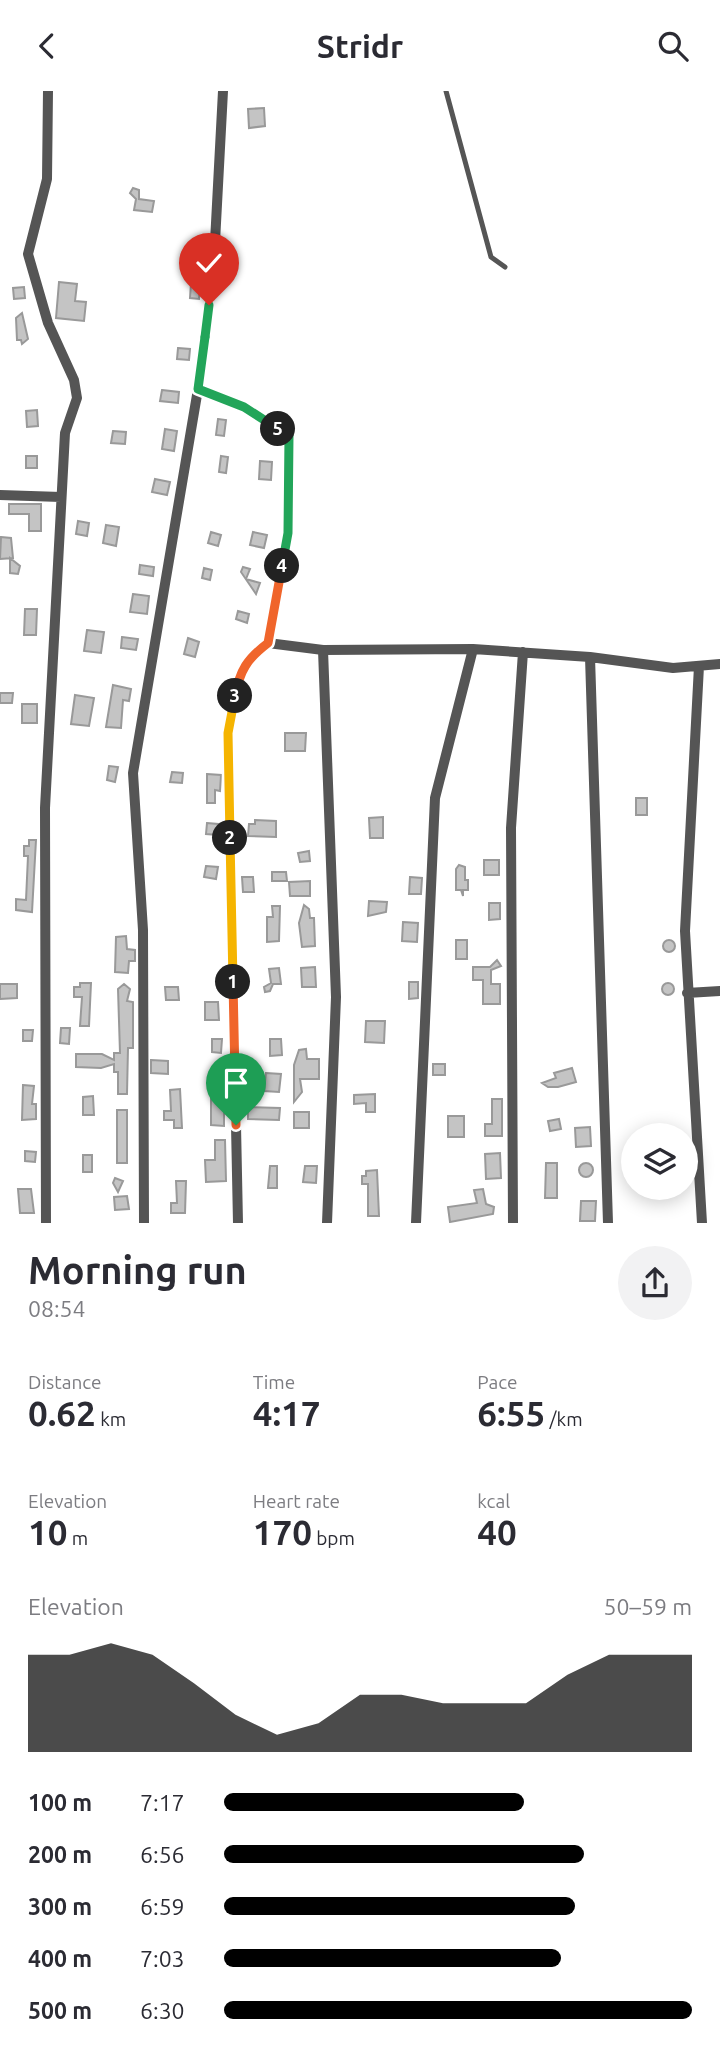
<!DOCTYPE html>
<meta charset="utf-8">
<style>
body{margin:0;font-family:Ubuntu,sans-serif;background:#f2f2f3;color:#2b2b33;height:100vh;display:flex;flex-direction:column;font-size:26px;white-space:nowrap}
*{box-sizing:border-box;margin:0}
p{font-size:23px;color:#7c7c81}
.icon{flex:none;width:38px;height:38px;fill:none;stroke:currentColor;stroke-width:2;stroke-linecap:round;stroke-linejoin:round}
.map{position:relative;height:1132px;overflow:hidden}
.sheet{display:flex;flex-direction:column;background:#fff;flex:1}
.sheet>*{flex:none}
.tools{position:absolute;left:621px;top:1032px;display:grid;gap:14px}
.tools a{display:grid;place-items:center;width:77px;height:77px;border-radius:50%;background:#fff;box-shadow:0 4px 18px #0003;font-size:35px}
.pin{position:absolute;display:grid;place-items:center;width:60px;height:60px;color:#fff;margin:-72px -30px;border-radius:50% 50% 50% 0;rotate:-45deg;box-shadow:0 0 7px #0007}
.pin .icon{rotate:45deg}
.km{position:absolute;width:35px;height:35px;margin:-18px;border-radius:50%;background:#222;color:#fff;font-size:19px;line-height:35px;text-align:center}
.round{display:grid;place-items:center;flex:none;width:74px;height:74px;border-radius:37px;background:#f2f2f3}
.overview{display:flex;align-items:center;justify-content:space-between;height:119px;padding:0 28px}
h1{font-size:38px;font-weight:600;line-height:52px}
.stats{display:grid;grid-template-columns:repeat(3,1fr);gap:10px;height:119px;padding:7px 28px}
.stats div{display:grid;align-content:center}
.stats b{font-size:35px;font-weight:600}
.stats small{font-size:19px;font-weight:400}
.stats p{font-size:19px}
.chart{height:196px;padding:14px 28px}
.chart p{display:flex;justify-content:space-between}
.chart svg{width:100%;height:126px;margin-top:7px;fill:#000;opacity:.7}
ul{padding:0 28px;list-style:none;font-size:23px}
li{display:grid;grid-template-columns:112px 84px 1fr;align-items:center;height:52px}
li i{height:18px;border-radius:9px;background:#000}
header{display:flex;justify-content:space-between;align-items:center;height:91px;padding:0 28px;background:#fff;font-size:32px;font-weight:600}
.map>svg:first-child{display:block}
</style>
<header><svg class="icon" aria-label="back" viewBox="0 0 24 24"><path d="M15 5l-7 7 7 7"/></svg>Stridr<svg class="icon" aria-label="search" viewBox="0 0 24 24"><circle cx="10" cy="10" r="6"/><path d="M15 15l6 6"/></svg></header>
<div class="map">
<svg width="720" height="1132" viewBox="0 0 720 1132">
<rect width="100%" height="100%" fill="#fff"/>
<path fill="#c4c4c4" stroke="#999" stroke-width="2" d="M264,17L265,35L249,37L248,18Z
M133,97L139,99V108L154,110L152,121L134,119L136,108L130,102Z
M59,191L77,193L75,210L86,211L84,230L56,227Z
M191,192L200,193L199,208L190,207Z
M24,196L25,207L14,208L13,197Z
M22,222L28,248L22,253L21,249H17L16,227Z
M178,257L190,258L189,269L177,268Z
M162,299L179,301L178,312L160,310Z
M37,319L38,335L27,336L26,320Z
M218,328L226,329L224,345L216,344Z
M165,338L177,340L174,360L162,358Z
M113,340L126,341L125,353L111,352Z
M26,365H37V377H26Z
M221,365L228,366L226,382L219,381Z
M260,370L272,371L271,389L259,388Z
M155,388L170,391L167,404L152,401Z
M9,413H41V440H29V423H9Z
M78,430L89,432L87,445L76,443Z
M106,434L119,436L116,455L103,452Z
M211,441L221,444L218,455L208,452Z
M253,441L267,444L264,457L250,454Z
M1,446L11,447L13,467L0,468Z
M10,467L20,475L18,483L10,482Z
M140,474L154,476L153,485L139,483Z
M243,476L250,478L246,488L260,492L256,503L241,481Z
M204,477L212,479L210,489L202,487Z
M133,503L149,505L147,523L130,521Z
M25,518H37L36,544H24Z
M238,520L249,523L247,532L236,528Z
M87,539L104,541L101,562L84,560Z
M122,546L138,548L136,559L121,557Z
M188,547L199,551L195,566L184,563Z
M113,594L131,598L129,610L123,609L121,637L106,636Z
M0,602H13L12,612H0Z
M75,604L94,607L89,635L71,633Z
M22,613H37V632H22Z
M285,642H306L305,660H285Z
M109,675L118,676L115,691L107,689Z
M172,681L183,682L182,692L170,691Z
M207,683L221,684L220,700L215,699V712H207Z
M636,707H647V724H636Z
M383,726V747H370L369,727Z
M255,729L276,730V746L248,745L249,733H255Z
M207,732L218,733V744L206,743Z
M29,749H36L32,821L16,819V808L26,809L28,765H24V755H29Z
M309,760L310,770L300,771L298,762Z
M484,769H499V784H484Z
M459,774L465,776V789H468V799H463V805L461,799H456V778Z
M206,775L218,776L216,788L204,786Z
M272,781H286L287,790H272Z
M242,786H253L254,801H243Z
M410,786L422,787L421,803H409Z
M310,790V805H290L289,791Z
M369,810L387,811L386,821L368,825Z
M489,812H500V828L489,829Z
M304,814L309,818L310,827H314L315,855L302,856L299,832Z
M272,815H280L279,850L267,851V826H273Z
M403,831L418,832L417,851L402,850Z
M126,845L127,858L135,859V870H129L128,882L115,881L116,846Z
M663 855a6 6 0 1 1 12 0a6 6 0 1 1-12 0Z
M456,849H467V868H456Z
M497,869L501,875L491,879V893H500V913H483V889H473V876H490Z
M315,876L316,896H302L301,877Z
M279,877L281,893H273L270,900L265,901L264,896L271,892L269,878Z
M409,891H418V907L409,908Z
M662 898a6 6 0 1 1 12 0a6 6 0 1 1-12 0Z
M80,892H91L89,935H80L82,906H74V896H80Z
M0,893H17V907L0,908Z
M124,893L130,898L127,910L133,911V957H128L127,1003H118V981H114V973L101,977L76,976V963H102L114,969V962H120L118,898Z
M165,896H178L179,909H166Z
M205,911H218L219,929H205Z
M366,930H385L384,952L365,951Z
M61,937H70L69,953L60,952Z
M23,939H33L32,950H23Z
M212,948H222L221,962L212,961Z
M270,948H281L282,964L270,965Z
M306,958L307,968H319V988H300L302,1001L294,1011V974L299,959Z
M151,969L168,970V983L151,982Z
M433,973H445V984H433Z
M572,977L576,991L558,996H548L542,992L556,987L554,982Z
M266,982L281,983L279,1001L264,1000Z
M23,994L34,995L32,1013H36V1028L22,1029Z
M211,997H224V1035L211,1034Z
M180,998L182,1037H174V1029H164V1020H171L170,999Z
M375,1003V1021H366V1012L354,1013V1004Z
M93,1005L94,1024H83V1006Z
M492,1008H502V1045H485V1033H492Z
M248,1016L280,1017L279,1029L248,1028Z
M117,1019H127V1072H117Z
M294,1021H309V1037H294Z
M448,1025H464V1046H448Z
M559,1028L561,1038L550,1040L548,1030Z
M590,1036L591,1055L576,1056L575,1037Z
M215,1049H225L226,1090L206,1091L205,1069H215Z
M25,1060L36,1061L35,1071L25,1070Z
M500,1062L501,1087L486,1088L485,1063Z
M83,1064H92V1081H83Z
M579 1079a7 7 0 1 1 14 0a7 7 0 1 1-14 0Z
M546,1072H557V1107H545Z
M270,1075H277V1097H268Z
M305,1075H317L316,1092L303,1091Z
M377,1079L379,1125H368V1093H362V1085H366V1080Z
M115,1087L123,1090L118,1101L113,1092Z
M176,1090H186L185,1122H171V1112H177Z
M18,1098H31L34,1122H20Z
M483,1098L486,1113L494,1116L493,1123L450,1131L448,1116L477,1112L474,1099Z
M127,1105L129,1118L115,1119L114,1106Z
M581,1110H596L595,1130H580Z"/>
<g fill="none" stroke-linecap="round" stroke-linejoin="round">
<path stroke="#555" stroke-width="5" d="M446,0L491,166L505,176"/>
<path stroke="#555" stroke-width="10" d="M223,0L214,170L198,298L244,316L289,345L288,442L268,552L323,559L473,558L590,566L673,577L720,573
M0,404L61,406
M323,559L336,906L327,1132
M590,566L608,1132
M699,575L685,840L702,1132
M687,902L720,900
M46,1132L45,717L65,342L77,307L74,289L48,232L28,163L47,88L48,0
M144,1132L143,839L133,682L198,298
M238,1132L228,642C236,600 231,580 268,552
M416,1132L435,707L473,558
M513,1132L511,737L523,561"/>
</g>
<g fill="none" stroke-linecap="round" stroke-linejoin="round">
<defs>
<path id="split-1" d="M233,891L236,1034"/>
<path id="split-2" d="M230,747L233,891"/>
<path id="split-3" d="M230,747L228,642L235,605"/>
<path id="split-4" d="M235,605C240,579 247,568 268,552L282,475"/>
<path id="split-5" d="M278,338L289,345L288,442L282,475"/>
<path id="split-6" d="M205,246L198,298L244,316L278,338"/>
<path id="split-7" d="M205,246L209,214"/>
</defs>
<use href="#split-1" stroke="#fff" stroke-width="14"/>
<use href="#split-2" stroke="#fff" stroke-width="14"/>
<use href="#split-3" stroke="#fff" stroke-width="14"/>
<use href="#split-4" stroke="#fff" stroke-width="14"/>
<use href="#split-5" stroke="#fff" stroke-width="14"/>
<use href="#split-6" stroke="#fff" stroke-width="14"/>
<use href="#split-7" stroke="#fff" stroke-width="14"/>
<use href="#split-1" stroke="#f0652b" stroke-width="9"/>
<use href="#split-2" stroke="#f5b400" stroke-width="9"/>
<use href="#split-3" stroke="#f5b400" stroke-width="9"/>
<use href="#split-4" stroke="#f0652b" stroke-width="9"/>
<use href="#split-5" stroke="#22a559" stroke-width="9"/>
<use href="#split-6" stroke="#22a559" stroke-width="9"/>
<use href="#split-7" stroke="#22a559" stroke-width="9"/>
</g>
</svg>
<div class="tools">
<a><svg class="icon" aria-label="layers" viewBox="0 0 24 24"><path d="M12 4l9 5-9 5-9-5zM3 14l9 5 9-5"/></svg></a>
</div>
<div class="pin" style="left:236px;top:1034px;background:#1e9e55"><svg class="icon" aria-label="arrive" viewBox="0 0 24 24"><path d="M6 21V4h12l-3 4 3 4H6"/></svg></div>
<div class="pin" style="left:209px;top:214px;background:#d93025"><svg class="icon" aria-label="check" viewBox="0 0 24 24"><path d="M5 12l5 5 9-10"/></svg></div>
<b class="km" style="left:233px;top:891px">1</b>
<b class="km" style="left:230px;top:747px">2</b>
<b class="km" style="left:235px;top:605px">3</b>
<b class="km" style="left:282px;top:475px">4</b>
<b class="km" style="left:278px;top:338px">5</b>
</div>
<section class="sheet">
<div class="overview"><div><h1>Morning run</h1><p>08:54</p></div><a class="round"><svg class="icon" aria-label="share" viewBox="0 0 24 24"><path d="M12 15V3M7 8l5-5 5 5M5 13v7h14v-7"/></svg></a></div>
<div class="stats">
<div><p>Distance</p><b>0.62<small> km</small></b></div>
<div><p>Time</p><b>4:17</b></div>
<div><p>Pace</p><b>6:55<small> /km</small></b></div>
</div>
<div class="stats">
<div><p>Elevation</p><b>10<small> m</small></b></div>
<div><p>Heart rate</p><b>170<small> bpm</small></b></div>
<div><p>kcal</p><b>40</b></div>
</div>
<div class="chart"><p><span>Elevation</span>50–59 m</p>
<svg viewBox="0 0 160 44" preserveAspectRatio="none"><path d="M0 44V10L10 10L20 6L30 10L40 20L50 31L60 38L70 34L80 24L90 24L100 27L110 27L120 27L130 17L140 10L150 10L160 10V44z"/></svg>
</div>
<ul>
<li><b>100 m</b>7:17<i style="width:64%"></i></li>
<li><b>200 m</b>6:56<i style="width:77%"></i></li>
<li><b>300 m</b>6:59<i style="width:75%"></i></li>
<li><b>400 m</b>7:03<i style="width:72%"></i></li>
<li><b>500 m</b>6:30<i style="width:100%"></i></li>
</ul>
</section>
